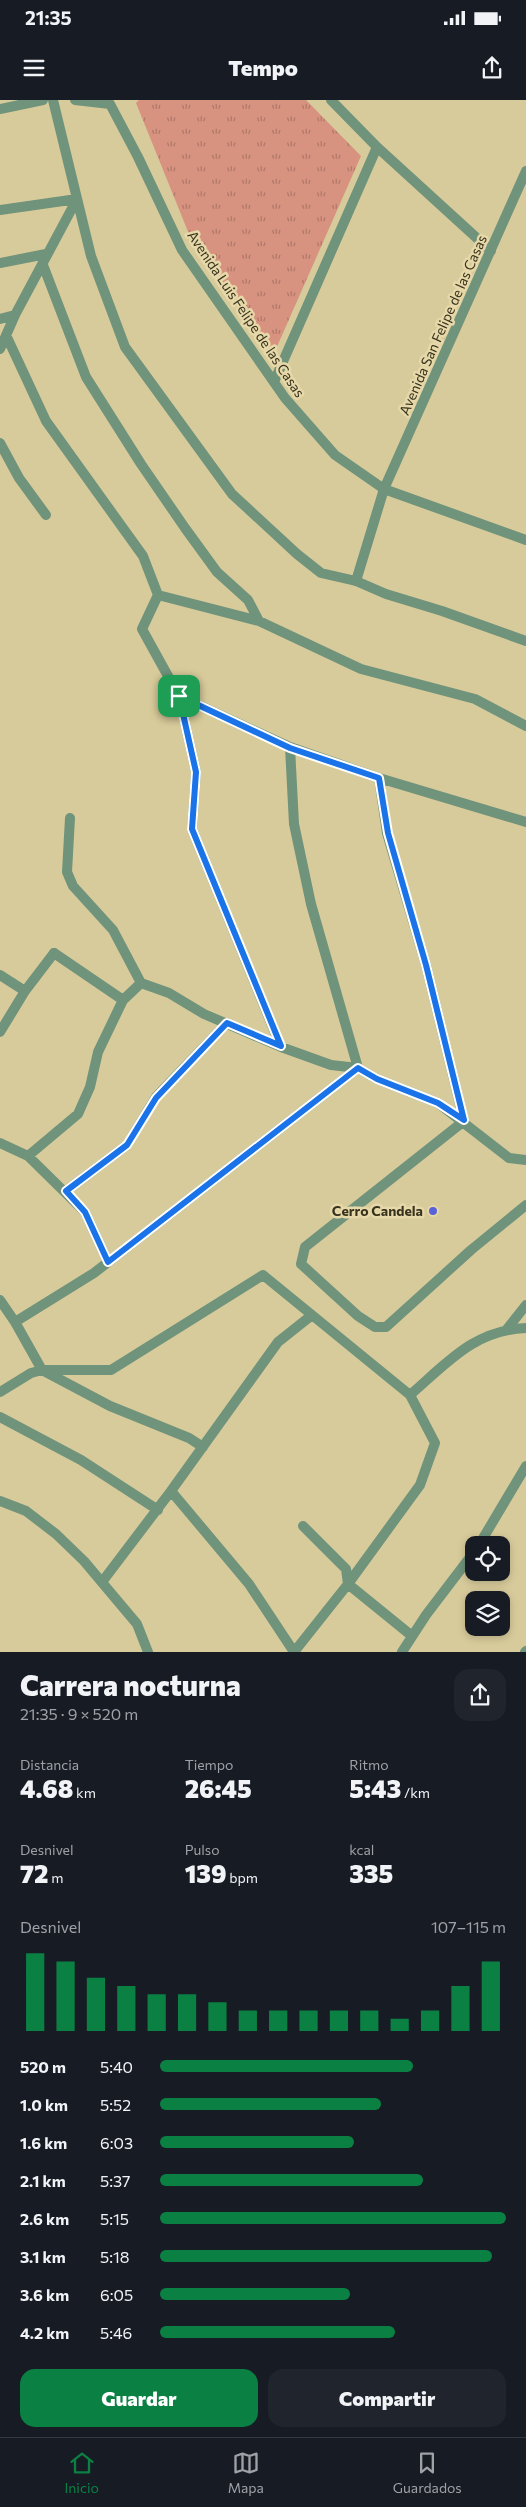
<!DOCTYPE html>
<html lang="es">
<meta charset="utf-8">
<style>
body{margin:0;font-family:Commissioner,sans-serif;background:#20242c;color:#f1f3f6;height:100vh;display:flex;flex-direction:column;font-size:19px;white-space:nowrap}
*{box-sizing:border-box;margin:0}
p{font-size:16px;color:#9ea1a6}
.icon{flex:none;width:28px;height:28px;fill:none;stroke:currentColor;stroke-width:2;stroke-linecap:round;stroke-linejoin:round}
.map{position:relative;height:1552px;overflow:hidden}
.panel{display:flex;flex-direction:column;background:#171b24;flex:1}
.panel>*{flex:none}
.buttons{position:absolute;left:465px;top:1436px;display:grid;gap:10px}
.buttons a{display:grid;place-items:center;width:45px;height:45px;border-radius:10px;background:#171b24;box-shadow:0 2px 8px #0003;font-size:25px}
.pin{position:absolute;display:grid;place-items:center;width:42px;height:42px;color:#fff;margin:-21px;border-radius:10px;box-shadow:0 2px 8px #0006}
.round{display:grid;place-items:center;flex:none;width:52px;height:52px;border-radius:15px;background:#20242c}
.overview{display:flex;align-items:center;justify-content:space-between;height:85px;padding:0 20px}
h1{font-size:28px;font-weight:800;line-height:38px}
.metrics{display:grid;grid-template-columns:repeat(3,1fr);gap:8px;height:85px;padding:5px 20px}
.metrics div{display:grid;align-content:center}
.metrics b{font-size:25px;font-weight:800}
.metrics small{font-size:14px;font-weight:400}
.metrics p{font-size:14px}
.chart{height:140px;padding:10px 20px}
.chart p{display:flex;justify-content:space-between}
.chart svg{width:100%;height:90px;margin-top:5px;stroke:#0b8043;stroke-width:6}
.button{display:flex;gap:10px;margin-top:auto;padding:10px 20px}
.button a{flex:1;height:58px;border-radius:15px;background:#0b8043;color:#fff;font-size:20px;font-weight:800;line-height:58px;text-align:center}
.button a+a{background:#20242c;color:#f1f3f6}
ul{padding:0 20px;list-style:none;font-size:16px}
li{display:grid;grid-template-columns:80px 60px 1fr;align-items:center;height:38px}
li i{height:12px;border-radius:6px;background:#0b8043}
.status{display:flex;justify-content:space-between;align-items:center;height:35px;padding:0 25px;background:#171b24;direction:ltr}
.status svg{height:14px;fill:currentColor}
header{display:flex;justify-content:space-between;align-items:center;height:65px;padding:0 20px;background:#171b24;font-size:22px;font-weight:800}
.tab-bar{display:flex;justify-content:space-around;align-items:center;height:70px;border-top:1px solid #363941;background:#171b24;font-size:14px;color:#9ea1a6}
.tab-bar a{display:grid;justify-items:center;gap:2px}
.tab-bar .selected{color:#0b8043}
.map>svg:first-child{display:block}
</style>
<div class="status"><b>21:35</b><svg viewBox="0 0 49 12"><path d="M0 12V9h3v3zM5 12V6h3v6zM10 12V3h3v9zM15 12V0h3v12zM26 1h20v11H26zM47 4h2v5h-2z"/></svg></div>
<header><svg class="icon" aria-label="menu" viewBox="0 0 24 24"><path d="M4 6h16M4 12h16M4 18h16"/></svg>Tempo<svg class="icon" aria-label="share" viewBox="0 0 24 24"><path d="M12 15V3M7 8l5-5 5 5M5 13v7h14v-7"/></svg></header>
<div class="map">
<svg width="526" height="1552" viewBox="0 0 526 1552">
<defs>
<pattern id="park-tufts" width="24" height="20" patternUnits="userSpaceOnUse" patternTransform="scale(1.25)"><rect width="24" height="20" fill="#d89280"/><path d="M3 7l-1-3M5 7V3M7 7l1-3M15 17l-1-3M17 17v-4M19 17l1-3" fill="none" stroke="#b07868"/></pattern>
</defs>
<rect width="100%" height="100%" fill="#d8cb9b"/>
<path fill="url(#park-tufts)" d="M139,0H306L361,56L272,258L191,139L136,3Z"/>
<g fill="none" stroke-linecap="round" stroke-linejoin="round">
<path stroke="#70937b" stroke-width="10" d="M53,0L91,156L125,247L232,394L297,454L321,473L356,481L386,494L442,511L526,541
M0,110L77,99
M0,163L46,154
M43,165L86,277L141,364L185,428L217,472L248,500L259,521L361,569L475,599L526,626
M0,219L15,215
M6,235L46,321L143,456L158,495L259,521
M0,249L15,215L77,99
M0,343L19,378L46,415
M158,495L142,529L179,596L196,672L192,729L281,947
M179,596L290,647L379,678L526,722
M379,678L387,733L426,865L464,1021L305,1147L301,1164L358,1216L375,1227H386L471,1150L526,1105
M70,718L67,772L73,786L113,830L141,883
M54,853L123,900L141,883L169,893L204,914L281,947L331,965L358,968L377,979L438,1003L509,1058L526,1060
M0,1043L28,1056L85,1112L108,1162
M28,1056L78,1014L90,987L98,952L123,900
M66,1091L127,1045L156,997L227,923
M0,1200L15,1222L42,1270L110,1306L189,1338L203,1347
M15,1222L94,1173L358,968L311,804L294,724L290,647
M507,1229L526,1205
M0,1292L31,1273L42,1270H111L263,1175L410,1295L435,1343L420,1385L348,1484L294,1552L249,1484L171,1391
M410,1295C447,1263 474,1230 526,1228
M0,1317L81,1360L158,1410
M303,1426L346,1469L348,1484L412,1536
M479,1445L526,1366
M102,1482L171,1391L278,1242L312,1215
M402,1552L426,1515L474,1452
M525,1552L526,1551"/>
<path stroke="#70937b" stroke-width="10" d="M75,0L110,4L138,57L182,150L285,298L335,355L384,389L526,440
M331,0L377,47L491,151
M0,9L43,0
M274,282L377,47
M356,481L384,389L526,71
M0,875L25,891
M0,932L25,891L54,853
M0,1401L26,1411L56,1434L84,1461L137,1524L148,1552"/>
</g>
<g fill="none" stroke-linecap="round" stroke-linejoin="round">
<defs>
<path id="route" d="M179,596L290,648L379,678L388,733L426,865L464,1020L438,1003L377,979L358,968L108,1162L85,1112L66,1091L127,1045L156,998L227,923L281,946L192,729L196,672Z"/>
</defs>
<use href="#route" stroke="#fff" stroke-width="10"/>
<use href="#route" stroke="#1a73e8" stroke-width="6"/>
</g>
<circle fill="#5863da" stroke="#e6d8a8" stroke-width="2" cx="433" cy="1111" r="5"/>
<g text-anchor="middle" stroke-width="5" stroke-linejoin="round" paint-order="stroke">
<g font-size="14" fill="#38331f" stroke="#e6d8a8">
<text transform="translate(246 214) rotate(56)" y="5">Avenida Luis Felipe de las Casas</text>
<text transform="translate(443 225) rotate(-66)" y="5">Avenida San Felipe de las Casas</text>
</g>
<g font-size="14" font-weight="bold" fill="#38331f" stroke="#e6d8a8" text-anchor="end">
<text x="423" y="1116">Cerro Candela</text>
</g>
</g>
</svg>
<div class="buttons">
<a><svg class="icon" aria-label="locate" viewBox="0 0 24 24"><circle cx="12" cy="12" r="6"/><path d="M12 2v4M12 18v4M2 12h4M18 12h4"/></svg></a>
<a><svg class="icon" aria-label="layers" viewBox="0 0 24 24"><path d="M12 4l9 5-9 5-9-5zM3 14l9 5 9-5"/></svg></a>
</div>
<div class="pin" style="left:179px;top:596px;background:#1e9e55"><svg class="icon" aria-label="arrive" viewBox="0 0 24 24"><path d="M6 21V4h12l-3 4 3 4H6"/></svg></div>
</div>
<section class="panel">
<div class="overview"><div><h1>Carrera nocturna</h1><p>21:35 · 9 × 520 m</p></div><a class="round"><svg class="icon" aria-label="share" viewBox="0 0 24 24"><path d="M12 15V3M7 8l5-5 5 5M5 13v7h14v-7"/></svg></a></div>
<div class="metrics">
<div><p>Distancia</p><b>4.68<small> km</small></b></div>
<div><p>Tiempo</p><b>26:45</b></div>
<div><p>Ritmo</p><b>5:43<small> /km</small></b></div>
</div>
<div class="metrics">
<div><p>Desnivel</p><b>72<small> m</small></b></div>
<div><p>Pulso</p><b>139<small> bpm</small></b></div>
<div><p>kcal</p><b>335</b></div>
</div>
<div class="chart"><p><span>Desnivel</span>107–115 m</p>
<svg viewBox="0 0 160 44" preserveAspectRatio="none"><path d="M5 44V6M15 44V10M25 44V18M35 44V22M45 44V26M55 44V26M65 44V30M75 44V34M85 44V34M95 44V34M105 44V34M115 44V34M125 44V38M135 44V34M145 44V22M155 44V10"/></svg>
</div>
<ul>
<li><b>520 m</b>5:40<i style="width:73%"></i></li>
<li><b>1.0 km</b>5:52<i style="width:64%"></i></li>
<li><b>1.6 km</b>6:03<i style="width:56%"></i></li>
<li><b>2.1 km</b>5:37<i style="width:76%"></i></li>
<li><b>2.6 km</b>5:15<i style="width:100%"></i></li>
<li><b>3.1 km</b>5:18<i style="width:96%"></i></li>
<li><b>3.6 km</b>6:05<i style="width:55%"></i></li>
<li><b>4.2 km</b>5:46<i style="width:68%"></i></li>
</ul>
<div class="button"><a>Guardar</a><a>Compartir</a></div>
</section>
<nav class="tab-bar">
<a class="selected"><svg class="icon" aria-label="home" viewBox="0 0 24 24"><path d="M3 11l9-7 9 7M6 9v11h12V9"/></svg>Inicio</a>
<a><svg class="icon" aria-label="map" viewBox="0 0 24 24"><path d="M3 6l6-2 6 2 6-2v14l-6 2-6-2-6 2zM9 4v14M15 6v14"/></svg>Mapa</a>
<a><svg class="icon" aria-label="saved" viewBox="0 0 24 24"><path d="M7 4h10v16l-5-4-5 4z"/></svg>Guardados</a>
</nav>
